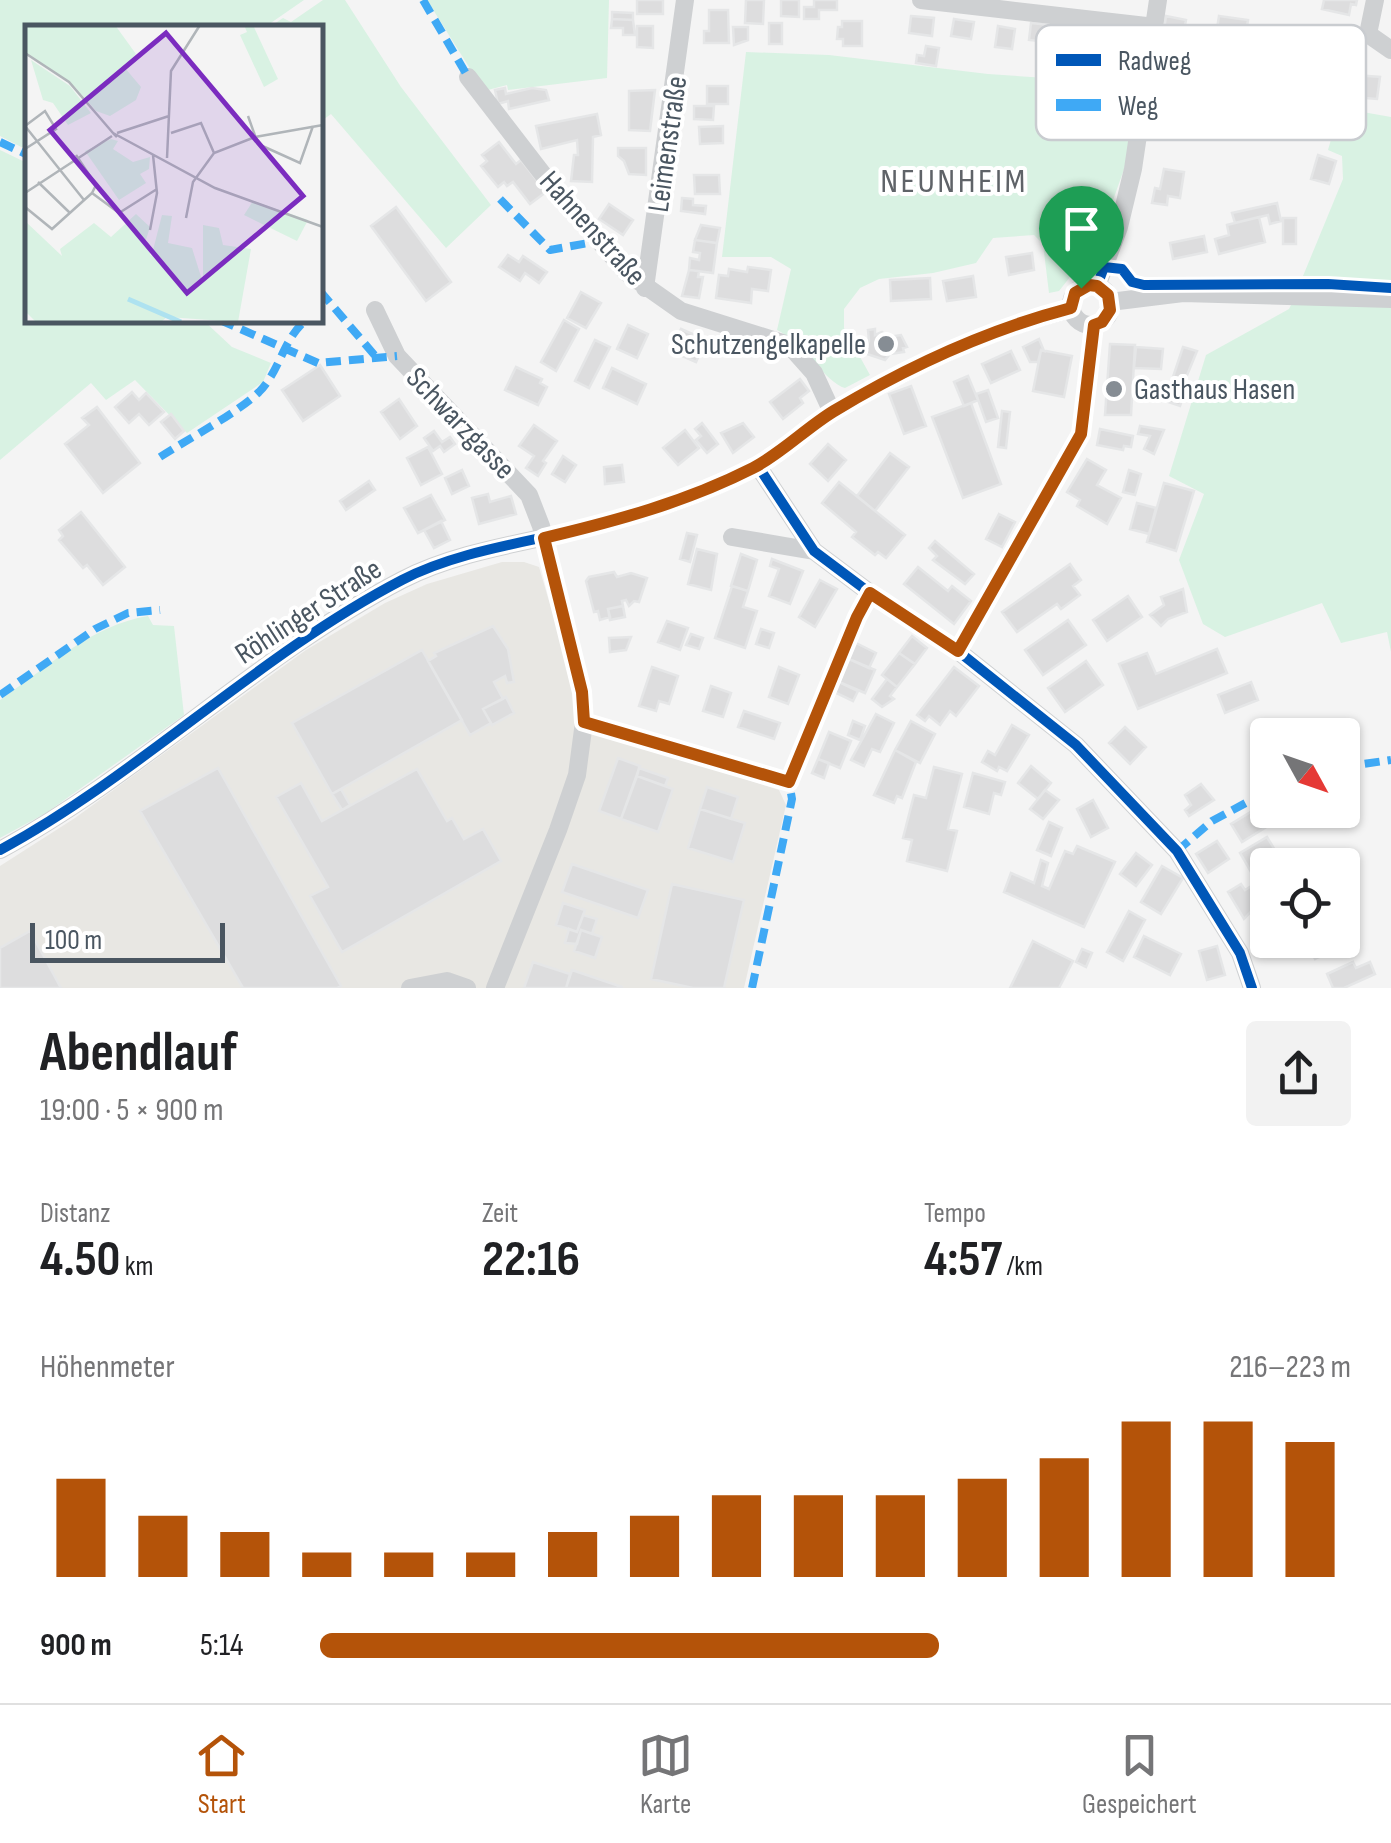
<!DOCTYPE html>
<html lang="de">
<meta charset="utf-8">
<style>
body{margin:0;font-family:"Sofia Sans Condensed",sans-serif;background:#f2f2f2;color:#202124;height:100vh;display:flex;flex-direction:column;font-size:38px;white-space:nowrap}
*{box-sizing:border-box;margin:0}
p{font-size:32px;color:#757577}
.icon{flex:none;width:55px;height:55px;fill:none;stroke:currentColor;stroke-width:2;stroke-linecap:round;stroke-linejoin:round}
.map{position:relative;height:988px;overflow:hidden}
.drawer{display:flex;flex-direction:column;background:#fff;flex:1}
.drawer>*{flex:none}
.needle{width:65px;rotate:130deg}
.controls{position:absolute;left:1250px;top:718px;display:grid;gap:20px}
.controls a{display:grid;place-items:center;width:110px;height:110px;border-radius:10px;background:#fff;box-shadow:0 2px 8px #0004;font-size:50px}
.scale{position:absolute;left:30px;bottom:25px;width:195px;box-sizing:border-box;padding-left:10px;border:5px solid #4a5661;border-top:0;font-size:28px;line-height:35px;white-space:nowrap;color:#4a5661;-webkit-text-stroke:8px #fff;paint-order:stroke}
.pin{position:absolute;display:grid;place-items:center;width:85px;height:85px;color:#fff;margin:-102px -42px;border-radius:50% 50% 50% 0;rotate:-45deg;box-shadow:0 0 10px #0007}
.pin .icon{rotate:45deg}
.round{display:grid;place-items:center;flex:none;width:105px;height:105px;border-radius:10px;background:#f2f2f2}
.headline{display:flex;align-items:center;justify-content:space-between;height:170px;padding:0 40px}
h1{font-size:55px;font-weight:700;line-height:75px}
.metrics{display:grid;grid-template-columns:repeat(3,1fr);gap:15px;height:170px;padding:10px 40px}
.metrics div{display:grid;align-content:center}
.metrics b{font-size:50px;font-weight:700}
.metrics small{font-size:28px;font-weight:400}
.metrics p{font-size:28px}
.chart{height:280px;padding:20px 40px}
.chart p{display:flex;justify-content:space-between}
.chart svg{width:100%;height:180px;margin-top:10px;stroke:#b45309;stroke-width:6}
ul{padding:0 40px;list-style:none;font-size:32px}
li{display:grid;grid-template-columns:160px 120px 1fr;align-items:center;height:75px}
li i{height:25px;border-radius:12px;background:#b45309}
.menu{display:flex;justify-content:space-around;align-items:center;height:140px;border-top:2px solid #e0e0e0;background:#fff;font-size:28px;color:#757577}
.menu a{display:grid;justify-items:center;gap:5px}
.menu .on{color:#b45309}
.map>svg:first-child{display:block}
</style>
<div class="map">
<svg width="1391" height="988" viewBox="0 0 1391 988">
<rect width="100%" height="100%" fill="#f4f4f4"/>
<path fill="#e8e7e3" d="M502,562H524L539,567L575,690L581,732L619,738L779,790L786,805L744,988H0V866L75,818L306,650L385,603L427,584Z"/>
<path fill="#d9f2e3" d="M0,0H304L265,27L28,28L27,150L0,136Z
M323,0H345L401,87L491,205L446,248L331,114L320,122V28L271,26L283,18L291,22Z
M427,0H609L607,78L508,90L507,85L484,91Z
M746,52L829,55L988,74L1136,84L1128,158L1090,265L1070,277L1059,291L1049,293L1043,244L1034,235L993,238L976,263L933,273L879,279L860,288L844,309V328L870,375L845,388C826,383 802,342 777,330L791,269L771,257H722Z
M1340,108L1391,117V282L1303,276L1343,179L1342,156L1328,150Z
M0,150L27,163L28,320H203L232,347L271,363L263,382L187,433L135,380L106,400L91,383L0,460Z
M1292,303L1391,307V652L1387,632L1341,643L1322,603L1225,637L1203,624L1179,560L1204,494L1169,476L1206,355L1289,309Z
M148,616L153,625L174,626L184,715L46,813L0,838V700C46,668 92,625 148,616Z"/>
<path fill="#ddddde" stroke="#e5e6e7" stroke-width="2.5" d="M637,0H663V14H637Z
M746,0H764L763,24L745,23Z
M781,0H799V17L781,16Z
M814,0H837V10H819V19H804V7H814Z
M1324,0H1357L1356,5L1351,4L1349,15L1322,9Z
M709,10H728L729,43H704V31H709Z
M612,12L633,13V20L612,19Z
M911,16L934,18L932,36L909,33Z
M1166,16L1186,20L1183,36L1192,38L1188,53L1176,50L1177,40L1163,37Z
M1219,16L1248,20L1244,46L1231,44L1229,50L1214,48Z
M612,19L633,20L635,35H623V28H611Z
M954,19L974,22L971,39L951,36Z
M842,21H862V46H843V39H837L838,27H842Z
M769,23H782V44H769Z
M1031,23L1050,25L1048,42L1029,40Z
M637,26H653V48L637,47Z
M998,26L1015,29L1012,49L995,47Z
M733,27H748V40L734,45Z
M926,46L939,48L936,66L916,63L917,55L924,56Z
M1356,75L1380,77L1377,99L1354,97Z
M707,86H728V104H707Z
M505,88L506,94L532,88L546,90L549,100L509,109L508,101L498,104L495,90Z
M655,90L650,131L629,130V91Z
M694,106H714L713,120L694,119Z
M597,114L601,135L593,137L592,182L571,181L574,155H578L577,140L541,149L536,126Z
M723,126V143L700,144L699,127Z
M499,142L516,164L521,160L546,192L530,204L513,182L507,186L504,182L498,187L481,166L487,161L482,155Z
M618,148H646V175L629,174L624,161L618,156Z
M1318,155L1336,161L1329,184L1311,179Z
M1164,169L1184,172L1180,198L1168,196L1167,205L1152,203L1155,188L1160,189Z
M694,175H719L720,194H695Z
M682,198L693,199V205L706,206L705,214L681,211Z
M1277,203L1281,221L1270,224L1268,215L1235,223L1232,213Z
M609,204L633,220L623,235L599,219Z
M396,207L451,282L426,301L371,226Z
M1259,217L1265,242L1219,254L1215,239L1229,235L1227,225Z
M1283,218H1296V244H1283Z
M701,225L720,228L717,243L695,240Z
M1204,236L1207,252L1173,259L1170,243Z
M695,240L717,243L713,273L689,270L690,258L699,260L700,253L693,252Z
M1032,253L1034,270L1009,275L1006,257Z
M508,255L519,262L523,256L547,272L539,283L525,273L520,281L499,267Z
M748,267L771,270L768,291L752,289L751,303L716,298L719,275L728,276L729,269L747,272Z
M689,270L699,271L698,277H703L699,298L682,296Z
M973,276L976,297L947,301L943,281Z
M930,278L931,299L891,301L890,280Z
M581,292L601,303L586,328L567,318Z
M564,320L579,329L556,371L541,362Z
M628,325L648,334L637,358L617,349Z
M681,329L706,340L696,362L671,351Z
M875,329V335L882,332L888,337L901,335L907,347L903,348L904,352L890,354L885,360L867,354L865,349L869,341L868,330Z
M1039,339L1044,351L1041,350L1038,362H1030L1023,347Z
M595,340L610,347L589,388L575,381Z
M1110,344L1135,345L1131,415H1105Z
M1136,347L1163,349L1161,369L1134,368Z
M1183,347L1197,351L1183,385L1187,386L1180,406L1165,401Z
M1041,350L1072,356L1064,397L1033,391Z
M1011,351L1020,370L991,383L982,364Z
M320,365L340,396L303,421L282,390Z
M516,367L542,379L540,383L547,387L538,405L505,390Z
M612,368L646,384L637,404L603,388Z
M968,376L978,400L964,406L954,382Z
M800,379L809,391L800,398L803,403L783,419L770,402Z
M911,386L926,426L904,434L889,394Z
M988,390L998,418L986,422L976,394Z
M132,392L139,400L146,393L164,412L149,425L139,414L129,423L115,407Z
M399,399L417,426L400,439L381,412Z
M971,403L1001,484L963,498L932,417Z
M97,407L140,463L103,493L65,444L89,425L82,418Z
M1002,411L1010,412L1006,448L998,447Z
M171,414L184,431L175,439L161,422Z
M702,423L718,444L707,453L696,440L701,436L695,429Z
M743,423L754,437L733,453L721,433Z
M534,425L557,441L543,461L546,463L538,476L526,468L534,456L519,446Z
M1140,426L1164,430L1154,454L1144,449L1150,436L1138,434Z
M1100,429L1133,436L1131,447L1124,446L1123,450L1097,445Z
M685,430L699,448L678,465L663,448Z
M434,431L442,442L450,437L455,444L444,452L440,446L433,451L424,438Z
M828,444L846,460L828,481L810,464Z
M428,447L442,474L421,485L407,458Z
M890,453L909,467L875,511L857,496Z
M563,456L576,465L565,482L552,474Z
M1087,459L1106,470L1097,485L1121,498L1107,524L1077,506L1080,500L1067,492Z
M622,465L624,482L605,484L604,467Z
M462,470L469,486L452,494L445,478Z
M1129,470L1141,474L1135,495L1123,492Z
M369,481L375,490L346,510L340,501Z
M839,482L905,535L886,558L878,552L875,555L852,537L856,532L822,503Z
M1164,483L1194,491L1176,551L1147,542Z
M488,494L490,502L511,496L516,514L479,524L472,498Z
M431,495L445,520L418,533L404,508Z
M1137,503L1156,508L1149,534L1130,529Z
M81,512L125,567L103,585L87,565L83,568L59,540L63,536L59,530Z
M999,514L1015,522L1002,547L986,539Z
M441,521L450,540L434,548L424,530Z
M687,533L697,535L690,562L680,559Z
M935,541L974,574L965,584L933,560L937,556L929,548Z
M697,549L717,554L711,590L688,584Z
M741,554L757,560L748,591L731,586Z
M772,559L803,571L790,604L769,596L779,569L770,566Z
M1070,564L1081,580L1073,586L1080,595L1061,609L1057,604L1017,632L1002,612Z
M918,567L948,591L952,586L971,601L954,624L904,584Z
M614,572L617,577L631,573L647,578L639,602L634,601L629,606L626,600L622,601L623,606L608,609L610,617L600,620L598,611L594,612L586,581L589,577Z
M820,580L837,589L815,627L799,617Z
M732,586L748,591L743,607L757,611L745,648L715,638Z
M1183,589L1187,612L1168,619L1161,626L1150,615L1164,605L1161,597Z
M1128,596L1142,617L1107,641L1093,620Z
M623,606L625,617L610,620L608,609Z
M1068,620L1086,645L1043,675L1025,650Z
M667,621L688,628L680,650L658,642Z
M493,626L508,649L514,682L507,683L505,676L494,682L503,699L483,709L491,723L470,735L428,661L436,656L434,653Z
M761,629L774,633L769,648L756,644Z
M691,634L703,638L699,649L686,645Z
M912,636L927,648L915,664L899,653Z
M631,637L626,650L610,652L609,638Z
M856,643L876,653L869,668L849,659Z
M1217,649L1227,673L1138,709L1119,664L1147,653L1156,674Z
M422,650L462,720L332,794L292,723Z
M899,653L915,664L897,687L882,675Z
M849,659L875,670L865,693L839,682Z
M1086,661L1103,685L1065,712L1048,688Z
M652,667L678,676L669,704L659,701L656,711L639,706Z
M779,667L799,675L788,704L769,697Z
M954,667L979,686L956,716L950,711L940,725L929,716L925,721L917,715Z
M887,679L897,687L890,696L894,699L882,707L872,699Z
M839,682L858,691L853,701L834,692Z
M1251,682L1258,700L1225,713L1218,695Z
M711,686L731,693L723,717L703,711Z
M506,697L514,713L492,725L483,709Z
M744,711L780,723L774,739L738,727Z
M876,714L894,723L880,752L872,749L864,766L851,760Z
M853,721L865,726L860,740L848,735Z
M911,721L935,734L920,763L895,750Z
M1012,725L1029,735L1007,771L999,767L997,771L982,762L988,751L995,755Z
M1125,727L1146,747L1130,764L1109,743Z
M829,732L851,741L840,768L818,759Z
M895,750L916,762L902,798L897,796L894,803L874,795Z
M618,758L640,766L621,819L599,811Z
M818,759L829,763L824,778L812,773Z
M1031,766L1051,783L1038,799L1018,783Z
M934,767L962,774L948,829L957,831L947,871L907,861L912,840L903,838L914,795L926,798Z
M218,768L341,986L337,988H243L140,811Z
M639,768L668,778L665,786L637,776Z
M417,769L447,821L452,818L464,839L483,829L501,861L342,952L310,896L328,887L276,797L301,783L322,821Z
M973,773L1005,782L1001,795L994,793L989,814L964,807Z
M637,776L673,789L658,832L621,819Z
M1201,784L1214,800L1189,816L1185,810L1191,805L1185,795Z
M707,787L738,797L731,819L700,809Z
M341,789L350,805L342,810L332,794Z
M1045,790L1059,800L1043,819L1030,809Z
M1093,800L1108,828L1091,837L1077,809Z
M1259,807L1269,820L1265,822L1268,826L1242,842L1231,824Z
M700,809L745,823L733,862L688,848Z
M1049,822L1062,828L1051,856L1037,850Z
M1267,837L1281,860L1268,865V869L1254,877L1240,853Z
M1217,841L1229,859L1208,873L1196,854Z
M1077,846L1115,862L1084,927L1004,892L1011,873L1034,883L1041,860L1048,863L1042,886L1049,889L1065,851L1073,854Z
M1136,853L1152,865L1136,886L1120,874Z
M572,864L648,890L638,918L562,892Z
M1162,866L1183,878L1161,914L1141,902Z
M672,884L744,900L724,988H693L651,979Z
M1241,884L1245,890L1253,885L1260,897L1252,902L1255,907L1244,919L1228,892Z
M563,903L585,910L577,932L556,925Z
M1129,911L1145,920L1123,961L1107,952Z
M583,915L597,919L592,934L581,930L577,944L565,943L569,929L577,932Z
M581,930L602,937L595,958L574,951Z
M30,931L61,988H0V948Z
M1144,936L1181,954L1170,975L1134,957Z
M1328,940L1333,950L1315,959L1310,948Z
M1033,941L1073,961L1059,988H1010Z
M1217,946L1225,975L1207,980L1199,951Z
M1082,949L1092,953L1086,967L1076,962Z
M533,962L570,974L566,988H524Z
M1353,962L1356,968L1370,962L1375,974L1344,988H1333L1327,974Z
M572,970L622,987V988H566Z"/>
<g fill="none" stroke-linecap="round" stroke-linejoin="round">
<path stroke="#ced0d2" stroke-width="18" d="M921,0L1155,27
M1375,0L1368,34L1391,50
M468,77L555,190L627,273L681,311L789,345L814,373L832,412
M1071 305a20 20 0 1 1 40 0a20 20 0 1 1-40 0Z
M1097,286L1119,227L1133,169L1158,0
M645,288L685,0
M1110,302L1183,293L1391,299
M375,310L397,356L529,495L541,526L582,692L584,722L577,775L558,830L495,988
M758,466L814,551L870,593L958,651L1076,745L1177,851L1240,953L1252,988
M732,537L814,551
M958,651L1081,435L1094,325
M584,722L789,782L857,617L870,593
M0,850C142,773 258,655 402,580C448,556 504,546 555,535C624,519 692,501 755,467C784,452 807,427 836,410C910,367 987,330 1071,309
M410,988L447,981L467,988"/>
<path stroke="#3fa9f5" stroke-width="8" stroke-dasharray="15 8" stroke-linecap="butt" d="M423,0L468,77
M0,142L28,155
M500,199L550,250L599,241
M320,291L377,358
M220,320L318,363L397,356
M160,457C188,439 236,414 259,392C280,371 283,339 306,320
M0,695L95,629L128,613L160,610
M1342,767L1391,760
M1177,851L1212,821L1268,791
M752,988L792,799L789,782"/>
<defs>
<path id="cycleway" d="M1097,286L1104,267L1122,269L1132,282L1144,285L1328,284L1391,288
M758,466L814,551L870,593L958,651L1076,745L1177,851L1240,953L1252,988
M0,850C142,773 258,655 402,580C448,556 504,546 555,535C624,519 692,501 755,467C784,452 807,427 836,410C910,367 987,330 1071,309"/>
</defs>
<use href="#cycleway" stroke="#fff" stroke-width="16"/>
<use href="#cycleway" stroke="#0057b8" stroke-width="10"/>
</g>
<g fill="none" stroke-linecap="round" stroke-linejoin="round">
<defs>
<path id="route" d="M1089,285L1097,286L1108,295L1110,310L1102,322L1094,325L1081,434L958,651L870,593L857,617L789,782L584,722L582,692L544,538C616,521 686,502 753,468C782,453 806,428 834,411C909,366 987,330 1071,308L1075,293Z"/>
</defs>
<use href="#route" stroke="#fff" stroke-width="20"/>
<use href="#route" stroke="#b45309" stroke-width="12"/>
</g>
<g fill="#868d94" stroke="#fff" stroke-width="4">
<circle cx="886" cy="344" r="10"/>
<circle cx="1114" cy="389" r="10"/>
</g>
<g text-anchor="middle" stroke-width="8" stroke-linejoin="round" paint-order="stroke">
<g font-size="30" fill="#4a5661" stroke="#fff">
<text transform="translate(667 144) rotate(-82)" y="10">Leimenstraße</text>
<text transform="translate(593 228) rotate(48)" y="10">Hahnenstraße</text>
<text transform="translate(461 423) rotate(46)" y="10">Schwarzgasse</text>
<text transform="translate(308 611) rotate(-33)" y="10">Röhlinger Straße</text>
</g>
<g font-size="30" fill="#4a5661" stroke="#fff" text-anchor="end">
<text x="866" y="354">Schutzengelkapelle</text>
<text x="1134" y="399" text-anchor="start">Gasthaus Hasen</text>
</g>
<g font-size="35" letter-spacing="2.5" fill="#5f6368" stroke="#fff">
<text x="954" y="192">NEUNHEIM</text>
</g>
</g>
<g transform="translate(25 25)">
<rect width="298" height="298" fill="#f4f4f4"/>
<path d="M0,0H90L111,29L100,43L116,62L111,75L85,91L71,86L50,62L0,27ZM219,0H228L253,54L239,62L215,10L222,7ZM6,35L45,61L66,88L43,100L28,78L18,75ZM86,114L93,116L88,124L108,137L125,132L124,144L115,149L121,158L94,175L60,126ZM228,176L283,195L272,216L219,190ZM111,189L125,202L119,221L126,222L125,230L135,233L127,229L137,190L147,191L143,218L167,223L178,258V200L194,203L198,220L226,224L213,297L142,292L136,297H11L0,286V196L37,231L35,224L69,198L86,212Z" fill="#d9f2e3"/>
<path fill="none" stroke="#aee2f0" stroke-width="5" d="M103,274L156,297"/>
<path fill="none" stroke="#b0b5b9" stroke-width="2.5" d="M0,28L44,57L88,108M223,91L233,119L275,138L288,101M0,101L59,175M92,108L144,91M146,108L176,98L189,128M92,112L88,108L190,163L298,202M0,124L31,104L20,86L0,101M51,130L71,160L67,168M142,133L146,46L175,0M13,157L45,188M0,168L87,111M67,168L94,188L132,164M0,182L27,204L67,168M161,193L168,157L189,128L230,112L298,100M125,205L132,168L128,130"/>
<path fill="#7b2cbf" fill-opacity="0.15" stroke="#7b2cbf" stroke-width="5" d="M141,8L278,171L162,268L25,105Z"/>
<rect width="298" height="298" fill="none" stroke="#4a5661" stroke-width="5"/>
</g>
<rect x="1036" y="25" width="330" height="115" rx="15" fill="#fff" stroke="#c9ccd0" stroke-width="2.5"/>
<rect x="1056" y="54" width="45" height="12" fill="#0057b8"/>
<rect x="1056" y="99" width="45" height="12" fill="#3fa9f5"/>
<g font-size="28" fill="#4a5661">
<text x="1118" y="70">Radweg</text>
<text x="1118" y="115">Weg</text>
</g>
</svg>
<div class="controls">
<a><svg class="needle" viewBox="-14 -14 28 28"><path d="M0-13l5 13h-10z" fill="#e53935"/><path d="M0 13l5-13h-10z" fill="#757577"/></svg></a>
<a><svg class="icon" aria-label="locate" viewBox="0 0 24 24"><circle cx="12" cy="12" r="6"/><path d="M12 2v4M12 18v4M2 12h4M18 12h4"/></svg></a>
</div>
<div class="scale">100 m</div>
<div class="pin" style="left:1081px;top:288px;background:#1e9e55"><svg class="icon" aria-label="arrive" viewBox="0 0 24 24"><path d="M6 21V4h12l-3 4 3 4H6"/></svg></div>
</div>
<section class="drawer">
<div class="headline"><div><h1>Abendlauf</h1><p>19:00 · 5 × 900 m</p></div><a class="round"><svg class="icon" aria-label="share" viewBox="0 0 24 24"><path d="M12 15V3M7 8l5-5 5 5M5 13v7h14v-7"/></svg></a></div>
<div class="metrics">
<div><p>Distanz</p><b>4.50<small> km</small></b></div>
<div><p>Zeit</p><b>22:16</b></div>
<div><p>Tempo</p><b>4:57<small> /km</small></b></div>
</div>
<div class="chart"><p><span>Höhenmeter</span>216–223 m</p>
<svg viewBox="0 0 160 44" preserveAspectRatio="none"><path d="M5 44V20M15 44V29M25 44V33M35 44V38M45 44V38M55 44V38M65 44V33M75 44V29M85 44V24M95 44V24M105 44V24M115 44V20M125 44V15M135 44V6M145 44V6M155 44V11"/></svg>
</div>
<ul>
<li><b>900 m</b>5:14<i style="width:60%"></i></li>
</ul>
</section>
<nav class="menu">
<a class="on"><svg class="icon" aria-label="home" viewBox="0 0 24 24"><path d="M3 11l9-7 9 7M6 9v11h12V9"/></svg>Start</a>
<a><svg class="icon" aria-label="map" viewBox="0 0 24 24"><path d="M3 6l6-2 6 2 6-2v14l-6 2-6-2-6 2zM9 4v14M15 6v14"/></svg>Karte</a>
<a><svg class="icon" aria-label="saved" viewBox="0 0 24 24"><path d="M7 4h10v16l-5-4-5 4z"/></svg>Gespeichert</a>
</nav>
